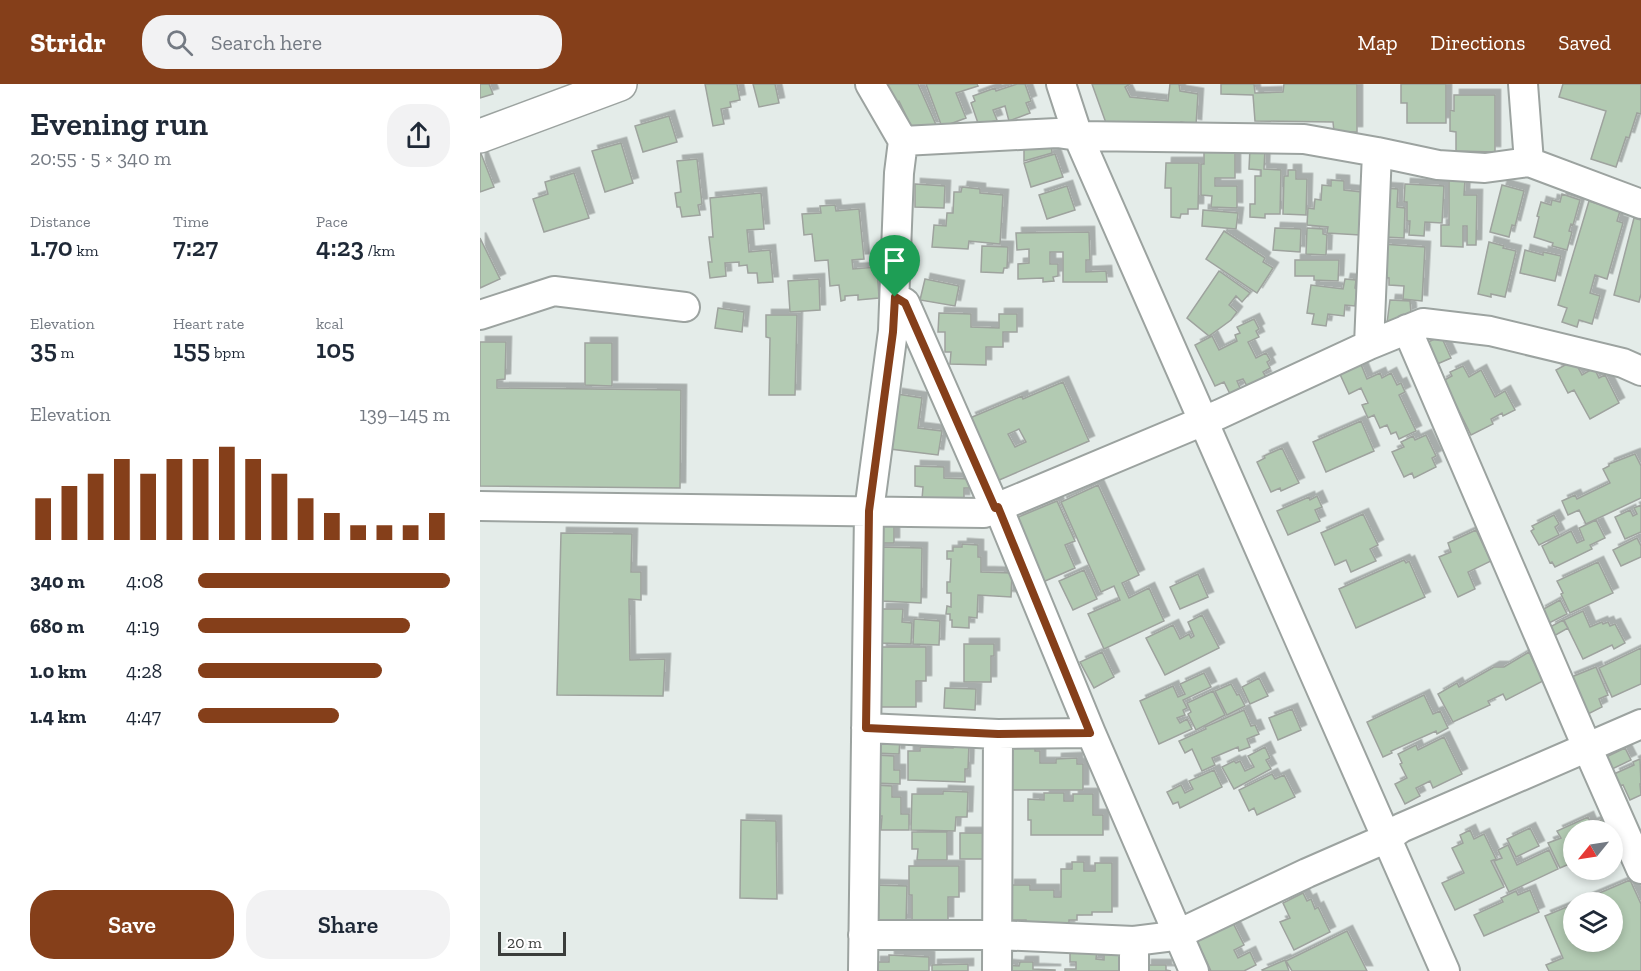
<!DOCTYPE html>
<meta charset="utf-8">
<style>
body{margin:0;font-family:"Zilla Slab",serif;background:#f2f2f3;color:#1f2937;height:100vh;display:flex;flex-direction:column;font-size:22px;white-space:nowrap}
*{box-sizing:border-box;margin:0}
p{font-size:20px;color:#747a83}
.icon{flex:none;width:33px;height:33px;fill:none;stroke:currentColor;stroke-width:2;stroke-linecap:round;stroke-linejoin:round}
.map{position:relative;flex:1;overflow:hidden}
.side{display:flex;flex-direction:column;background:#fff;width:480px}
.side>*{flex:none}
.needle{width:39px;rotate:240deg}
.buttons{position:absolute;left:1083px;top:736px;display:grid;gap:12px}
.buttons a{display:grid;place-items:center;width:60px;height:60px;border-radius:50%;background:#fff;box-shadow:0 3px 9px #0003;font-size:30px}
.scale{position:absolute;left:18px;bottom:15px;width:68px;box-sizing:border-box;padding-left:6px;border:3px solid #3a3d3b;border-top:0;font-size:16px;line-height:21px;white-space:nowrap;color:#3a3d3b;-webkit-text-stroke:4px #fff;paint-order:stroke}
.pin{position:absolute;display:grid;place-items:center;width:51px;height:51px;color:#fff;margin:-62px -26px;border-radius:50% 50% 50% 0;rotate:-45deg;box-shadow:0 0 6px #0007}
.pin .icon{rotate:45deg}
.round{display:grid;place-items:center;flex:none;width:63px;height:63px;border-radius:24px;background:#f2f2f3}
.summary{display:flex;align-items:center;justify-content:space-between;height:102px;padding:0 30px}
h1{font-size:33px;font-weight:600;line-height:45px}
.stats{display:grid;grid-template-columns:repeat(3,1fr);gap:9px;height:102px;padding:6px 30px}
.stats div{display:grid;align-content:center}
.stats b{font-size:26px;font-weight:600}
.stats small{font-size:16px;font-weight:400}
.stats p{font-size:16px}
.chart{height:168px;padding:12px 30px}
.chart p{display:flex;justify-content:space-between}
.chart svg{width:100%;height:108px;margin-top:6px;stroke:#853f1a;stroke-width:6}
.action{display:flex;gap:12px;margin-top:auto;padding:12px 30px}
.action a{flex:1;height:69px;border-radius:24px;background:#853f1a;color:#fff;font-size:24px;font-weight:600;line-height:69px;text-align:center}
.action a+a{background:#f2f2f3;color:#1f2937}
ul{padding:0 30px;list-style:none;font-size:20px}
li{display:grid;grid-template-columns:96px 72px 1fr;align-items:center;height:45px}
li i{height:15px;border-radius:8px;background:#853f1a}
header{display:flex;align-items:center;gap:36px;box-sizing:border-box;height:84px;padding:0 30px;background:#853f1a;color:#fff}
header strong{font-size:28px}
nav{display:flex;gap:33px;margin-inline-start:auto;font-size:21px}
.search{width:420px;height:54px;background:#f2f2f3;display:flex;align-items:center;gap:15px;box-sizing:border-box;padding:0 21px;border-radius:24px;color:#747a83;font-size:22px}
main{display:flex;flex:1;min-height:0}
.map>svg:first-child{display:block}
</style>
<header>
<strong>Stridr</strong>
<div class="search"><svg class="icon" aria-label="search" viewBox="0 0 24 24"><circle cx="10" cy="10" r="6"/><path d="M15 15l6 6"/></svg>Search here</div>
<nav><a>Map</a><a>Directions</a><a>Saved</a></nav>
</header>
<main>
<section class="side">
<div class="summary"><div><h1>Evening run</h1><p>20:55 · 5 × 340 m</p></div><a class="round"><svg class="icon" aria-label="share" viewBox="0 0 24 24"><path d="M12 15V3M7 8l5-5 5 5M5 13v7h14v-7"/></svg></a></div>
<div class="stats">
<div><p>Distance</p><b>1.70<small> km</small></b></div>
<div><p>Time</p><b>7:27</b></div>
<div><p>Pace</p><b>4:23<small> /km</small></b></div>
</div>
<div class="stats">
<div><p>Elevation</p><b>35<small> m</small></b></div>
<div><p>Heart rate</p><b>155<small> bpm</small></b></div>
<div><p>kcal</p><b>105</b></div>
</div>
<div class="chart"><p><span>Elevation</span>139–145 m</p>
<svg viewBox="0 0 160 44" preserveAspectRatio="none"><path d="M5 44V27M15 44V22M25 44V17M35 44V11M45 44V17M55 44V11M65 44V11M75 44V6M85 44V11M95 44V17M105 44V27M115 44V33M125 44V38M135 44V38M145 44V38M155 44V33"/></svg>
</div>
<ul>
<li><b>340 m</b>4:08<i style="width:100%"></i></li>
<li><b>680 m</b>4:19<i style="width:84%"></i></li>
<li><b>1.0 km</b>4:28<i style="width:73%"></i></li>
<li><b>1.4 km</b>4:47<i style="width:56%"></i></li>
</ul>
<div class="action"><a>Save</a><a>Share</a></div>
</section>
<div class="map">
<svg width="1161" height="887" viewBox="0 0 1161 887">
<defs>
<filter id="shadow"><feDropShadow dx="5.5" dy="-5.5" stdDeviation="0" flood-color="#0004"/></filter>
</defs>
<rect width="100%" height="100%" fill="#e4ece9"/>
<path fill="#b2cab2" stroke="#9ea39e" stroke-width="1.5" fill-rule="evenodd" filter="url(#shadow)" d="M0,0H9L13,10L0,14Z
M225,0H257L260,16L250,18L251,23L241,25L244,40L233,42Z
M273,0H295L299,19L279,23Z
M404,0H438L457,43L432,44L419,17L414,20Z
M446,0H497L498,2L476,9L486,34L462,43Z
M537,0H545L551,17L546,19L550,29L529,37L525,22L513,26L517,36L499,42L491,19L495,17L493,12L515,4L516,7Z
M612,0H650L645,3L650,13L688,17L690,0H699L700,7L718,10L716,41L701,38L700,45L626,39Z
M741,0H774L775,9L803,8L804,0H877V48H854L853,38L775,37L773,11L741,10Z
M921,0H966V39H927V19H921Z
M1083,0H1161V30L1157,29L1149,54L1146,53L1136,83L1111,75L1126,27L1079,13Z
M974,11H1015V68L976,67V48L970,47V26L974,27Z
M189,32L197,58L163,68L155,42Z
M571,58L572,69L544,77V60Z
M141,59L153,99L125,108L112,67Z
M724,64H755V94H735V102H757V124L731,123L732,112L721,111V80H724Z
M770,64L785,65L784,85L801,86L800,130H785V134L770,133V120H775V92H781V86L769,85Z
M0,67L14,103L0,108Z
M575,70L583,93L551,103L544,79Z
M217,75L222,120L218,121L220,131L202,133L200,123H197L195,109L201,108L197,77Z
M686,79H719L718,125H708V130H701L700,134L691,133V104H685Z
M808,86H816V95H827L826,131L803,130L804,92H808Z
M94,89L109,134L64,148L53,115L68,110L65,98Z
M851,96L864,97V106L882,108L880,151L847,149L848,143L827,141L828,124L834,125L835,115L841,116L842,101L851,102Z
M969,96H985L984,111H997L996,161H987V142H983V163L961,162V141H969Z
M435,100L465,102L464,124L435,123Z
M925,100L964,102L962,139L945,138L944,152L929,151L930,137H927V118H924Z
M1022,101L1044,107L1035,142L1032,141L1029,153L1010,148Z
M587,102L595,126L567,135L559,111Z
M482,103L500,105V109L523,111L520,160L489,157L488,165L452,163L454,141L466,142L467,129H473L474,108H481Z
M904,104L918,105L917,123L925,124L924,154L904,153Z
M281,109L284,145L267,146L269,168L290,166L293,198L278,199L277,189H268L267,181L259,182V178L245,179L246,192L230,194L228,178H232L229,153H233L230,114Z
M1082,110L1100,116L1093,141L1091,140L1089,147L1092,148L1087,166L1072,162L1073,159L1054,153L1059,133L1057,132L1061,118L1071,121L1072,116L1080,118Z
M1109,117L1140,127L1137,137L1143,139L1127,195L1115,191L1110,209L1120,212L1112,240L1099,236L1097,243L1082,238L1087,224L1078,221Z
M355,121L356,127L379,125L384,175L372,176L373,185L397,183L399,214L378,216V211L365,212V216L361,217L359,201L350,202L348,176L335,177L332,150L324,151L322,130L341,129L340,122Z
M723,126L758,129L756,145L722,142Z
M1154,134L1161,136V210L1159,218L1134,211Z
M795,144L821,145L820,168L793,166Z
M827,144L843,145V150L847,151L846,171L826,170Z
M744,147L785,174L783,178L793,184L777,209L726,175Z
M609,148L610,176H606V188L626,187L627,198H583V168H570V180H578V192L573,193L574,197L563,198V194L538,195V180L549,179V165L537,166L536,149Z
M0,154L20,195L0,204Z
M1009,158L1024,162L1023,164L1036,167L1025,213L1011,210V213L998,210Z
M902,160L945,163L942,217L923,215L924,202L909,201V194L900,193Z
M502,162L528,163L527,184H524L523,189L501,188Z
M1045,166L1063,171V168L1081,172L1075,197L1040,189Z
M815,176H859L858,197L834,196V192H815Z
M739,187L770,209L762,218L756,212L749,221L757,228L751,236L729,252L707,234Z
M339,195L340,226L310,228L308,197Z
M445,195L479,202L475,222L440,216Z
M865,195L876,196L875,204L877,205L875,222L865,221L864,232L848,230L846,242L832,240L834,230L827,229L831,201L863,205Z
M910,216L930,217L931,229L907,239Z
M238,224L264,228L262,248L235,244Z
M459,229L491,230V243L519,244V230H537V248H523V263H506V281L470,280L471,268H465V248H458Z
M286,231H317L315,311H289L290,254L286,253Z
M774,235L779,245L776,247L779,253L768,258L776,274L786,269L790,276L787,278L790,284L783,288L786,293L767,302L763,295L757,297L760,304L750,310L744,298L735,302L715,261L732,252L739,266L757,257L755,251L760,249L757,243Z
M961,252L971,274L955,281L944,260Z
M0,258H26L25,295L17,296V304L201,306L200,404L0,402Z
M105,259H132V302L105,301Z
M1094,276L1102,291L1114,284L1119,294L1125,291L1139,319L1110,335L1094,306L1088,309L1076,286Z
M880,278L887,295L900,289L902,294L911,289L917,301L921,299L925,308L919,311L936,347L919,355L916,348L911,350L907,341L900,344L894,331L888,334L882,321L888,319L881,304L869,310L859,288Z
M983,282L989,293L1001,286L1015,313L1025,307L1035,326L1023,332L1022,329L1011,335L1013,340L991,351L972,313L970,315L961,298L972,292L970,288Z
M583,298L609,357L517,397L490,334L542,312L543,315ZM539,345L546,358L535,363L528,350Z
M417,310L442,314L438,344L462,347L458,371L410,365Z
M881,337L894,367L846,388L833,358Z
M946,351L956,372L952,374L956,383L934,394L932,389L924,393L912,368L924,363L921,358L933,352L935,356Z
M802,364L819,399L801,407L800,404L791,408L777,378L785,374L784,372Z
M1155,370L1161,382V414L1106,440L1099,426L1088,431L1082,417L1095,411L1097,415L1130,399L1123,385L1129,382V380Z
M435,382L464,383V394L490,395V404H484V416L442,415L443,403L435,402Z
M618,401L659,491L642,499L649,514L669,504L684,537L624,565L608,530L640,516L634,502L621,508L581,418Z
M837,412L842,423L835,426L840,437L808,451L797,427L829,413L830,416Z
M577,417L595,457L585,461L595,484L563,498L536,434Z
M1161,421V448L1145,455L1135,433L1150,426L1153,432L1157,430L1154,424Z
M883,430L898,461L890,465L896,477L871,488L866,476L855,481L841,449Z
M1074,431L1079,440L1075,443L1079,451L1059,461L1051,447L1054,445L1052,442Z
M1116,436L1125,454L1110,461L1112,465L1075,483L1072,478L1070,479L1062,462L1091,447L1097,459L1104,456L1099,444Z
M397,441H414V459H397Z
M996,446L1011,477L988,488L995,505L978,513L959,473L971,468L968,459Z
M81,449L152,450L151,488H161V516L149,515L150,576L185,575L183,612L77,611Z
M1157,454L1161,462V473L1141,482L1133,466Z
M482,460L498,461V473H501V488L532,489L531,513L498,511L497,534L489,533V544L472,543V536H470V530H466L467,522L471,523V509H467V498H470L471,475H467V467H473V463H482Z
M398,463L442,464L441,519L402,517L403,484H397Z
M924,476L926,479L929,477L945,513L876,544L859,505Z
M1118,478L1133,509L1090,529L1081,510L1083,509L1077,497Z
M604,486L617,515L593,526L579,497Z
M718,490L728,513L700,525L690,503Z
M1080,516L1087,530L1067,540L1060,527Z
M401,525H423L422,538L432,539L431,560L400,559Z
M1103,527L1110,543L1122,538L1123,540L1128,538L1130,542L1135,540L1145,559L1134,565L1132,561L1103,575L1084,536Z
M722,531L739,564L685,591L666,554L693,541L700,555L709,550L711,554L714,552L708,538Z
M434,535L460,537L459,561L433,560Z
M1083,536L1088,544L1074,552L1070,543Z
M484,560H514V572H511V598H484Z
M401,563H446V597H436V623H401Z
M1161,564V600L1132,613L1119,584Z
M622,568L634,593L614,604L600,578Z
M1049,568L1063,597L1026,616L1023,610L1008,617L1010,621L973,638L958,610L977,599L979,603L1014,583H1024Z
M1116,583L1128,611L1119,615L1122,623L1108,630L1089,594Z
M724,589L731,603L703,616L707,624L703,626L705,631L697,634L700,639L707,635L712,645L679,660L660,617L693,602L698,613L705,610L700,600Z
M779,594L788,612L770,620L762,603Z
M751,600L757,611L759,610L765,622L747,631L735,607Z
M465,604L496,605L495,626L464,624Z
M733,607L745,631L716,646L708,630L711,628L707,619Z
M944,611L953,630L960,627L968,644L957,650L956,647L911,667L912,669L903,673L887,638Z
M812,625L821,646L798,656L789,634Z
M764,626L771,642L775,641L779,650L767,655L770,663L759,667L758,663L732,674L735,681L722,687L712,665L705,669L699,657L726,645L725,643Z
M964,653L982,690L953,704L950,697L936,704L940,712L925,720L915,700L927,694L920,680L922,679L918,670L936,661L938,666Z
M395,654L420,655L419,670L394,669Z
M532,658H555V667H560V679H576V675L597,674V680H603V706H531Z
M473,660H489L488,685H485V698L428,696V667H440V663L473,664Z
M785,663L790,674L786,676L791,685L754,705L742,683L754,677L756,679L760,677L765,687L774,683L768,672Z
M1145,664L1151,676L1130,686L1124,674Z
M395,671L414,672V686H420V700L394,699Z
M1160,675L1161,700H1160L1161,711L1150,716L1143,701L1139,702L1134,690L1154,681L1153,678Z
M734,686L742,703L700,724L698,718L693,720L687,708L701,701L705,709L713,705L709,697Z
M792,690L795,695L804,691L815,713L777,731L774,724L769,727L759,706Z
M394,701L412,702V713H421V730H429V746H401L402,732H394Z
M463,707L488,708L487,733H476L475,747L431,746L432,710H463Z
M564,709H584V717H593V710H613V731H623V751H551V736H548V715L564,716Z
M1108,733L1111,740L1124,735L1129,747H1094V778L1080,784L1068,759L1081,754L1077,747Z
M261,736L296,737L297,815L260,814Z
M1050,744L1059,762L1036,773L1027,755Z
M990,746L994,755L1004,750L1016,775L1011,777L1024,803L975,826L962,799L984,789L972,764L983,759L980,751Z
M432,748H467V776H437L438,765H432Z
M480,749H507L508,775H480Z
M1028,761L1037,781L1069,766L1078,785L1029,808L1014,777L1022,774L1018,766Z
M592,778H604V787H615V779H632V828H612V831H597V836H589V843H546V836H529V801H550V806H574V813H581V785H592Z
M429,782H479V813H468V838H432V811H429Z
M1150,796L1161,820V887H1069L1066,881L1083,874L1065,832L1094,820V858H1132V819H1096Z
M393,801L427,802L426,840L392,839Z
M1050,806L1059,828L1004,852L994,831L1023,818L1021,814L1036,807L1038,811Z
M823,809L827,817L831,815L835,825L838,823L850,848L814,866L800,838L810,834L803,819Z
M751,835L764,861L754,866L758,874L770,868L776,881L764,887H731L723,870L719,872L713,859L718,857L716,854Z
M867,847L887,887H812L806,877Z
M590,865L617,866L616,875L624,876V870H642L641,883H639V887H585V885H596V878H590Z
M409,871L449,873V887H395V878H409Z
M805,876L809,887H783L782,886Z
M540,878H553V885L575,886V887H527V881L539,882Z
M488,880V887H452V881Z
M666,881H686V886L691,887H666Z"/>
<g fill="none" stroke-linecap="round" stroke-linejoin="round">
<defs>
<path id="minor" d="M581,0L598,52L965,887
M1043,0L1049,78
M423,57L577,49L598,52L824,55L897,68L958,81L1005,84L1049,78L1161,120
M415,213L425,219L515,424
M0,231L74,207L205,223
M927,245L1107,663L1161,785
M889,261L897,68
M0,422L504,429L740,330L889,261L943,239L1010,247L1143,279L1161,287
M518,423L611,649
M386,644L518,650
M383,851H517L654,857L694,852L827,789L907,754L921,744L1161,640
M383,887L389,427L413,247L419,89L423,57L390,0
M517,887L518,650L611,649L714,887
M654,887V857"/>
<path id="major" d="M0,52L140,0"/>
</defs>
<use href="#minor" stroke="#9ca3a0" stroke-width="32"/>
<use href="#major" stroke="#9ca3a0" stroke-width="36"/>
<use href="#minor" stroke="#fff" stroke-width="28"/>
<use href="#major" stroke="#fff" stroke-width="33"/>
</g>
<g fill="none" stroke-linecap="round" stroke-linejoin="round">
<defs>
<path id="route" d="M415,213L425,219L515,424L518,423L610,649L518,650L386,644L389,427L413,248Z"/>
</defs>
<use href="#route" stroke="#fff" stroke-width="12"/>
<use href="#route" stroke="#853f1a" stroke-width="8"/>
</g>
</svg>
<div class="buttons">
<a><svg class="needle" viewBox="-14 -14 28 28"><path d="M0-13l5 13h-10z" fill="#e53935"/><path d="M0 13l5-13h-10z" fill="#747a83"/></svg></a>
<a><svg class="icon" aria-label="layers" viewBox="0 0 24 24"><path d="M12 4l9 5-9 5-9-5zM3 14l9 5 9-5"/></svg></a>
</div>
<div class="scale">20 m</div>
<div class="pin" style="left:415px;top:213px;background:#1e9e55"><svg class="icon" aria-label="arrive" viewBox="0 0 24 24"><path d="M6 21V4h12l-3 4 3 4H6"/></svg></div>
</div>
</main>
